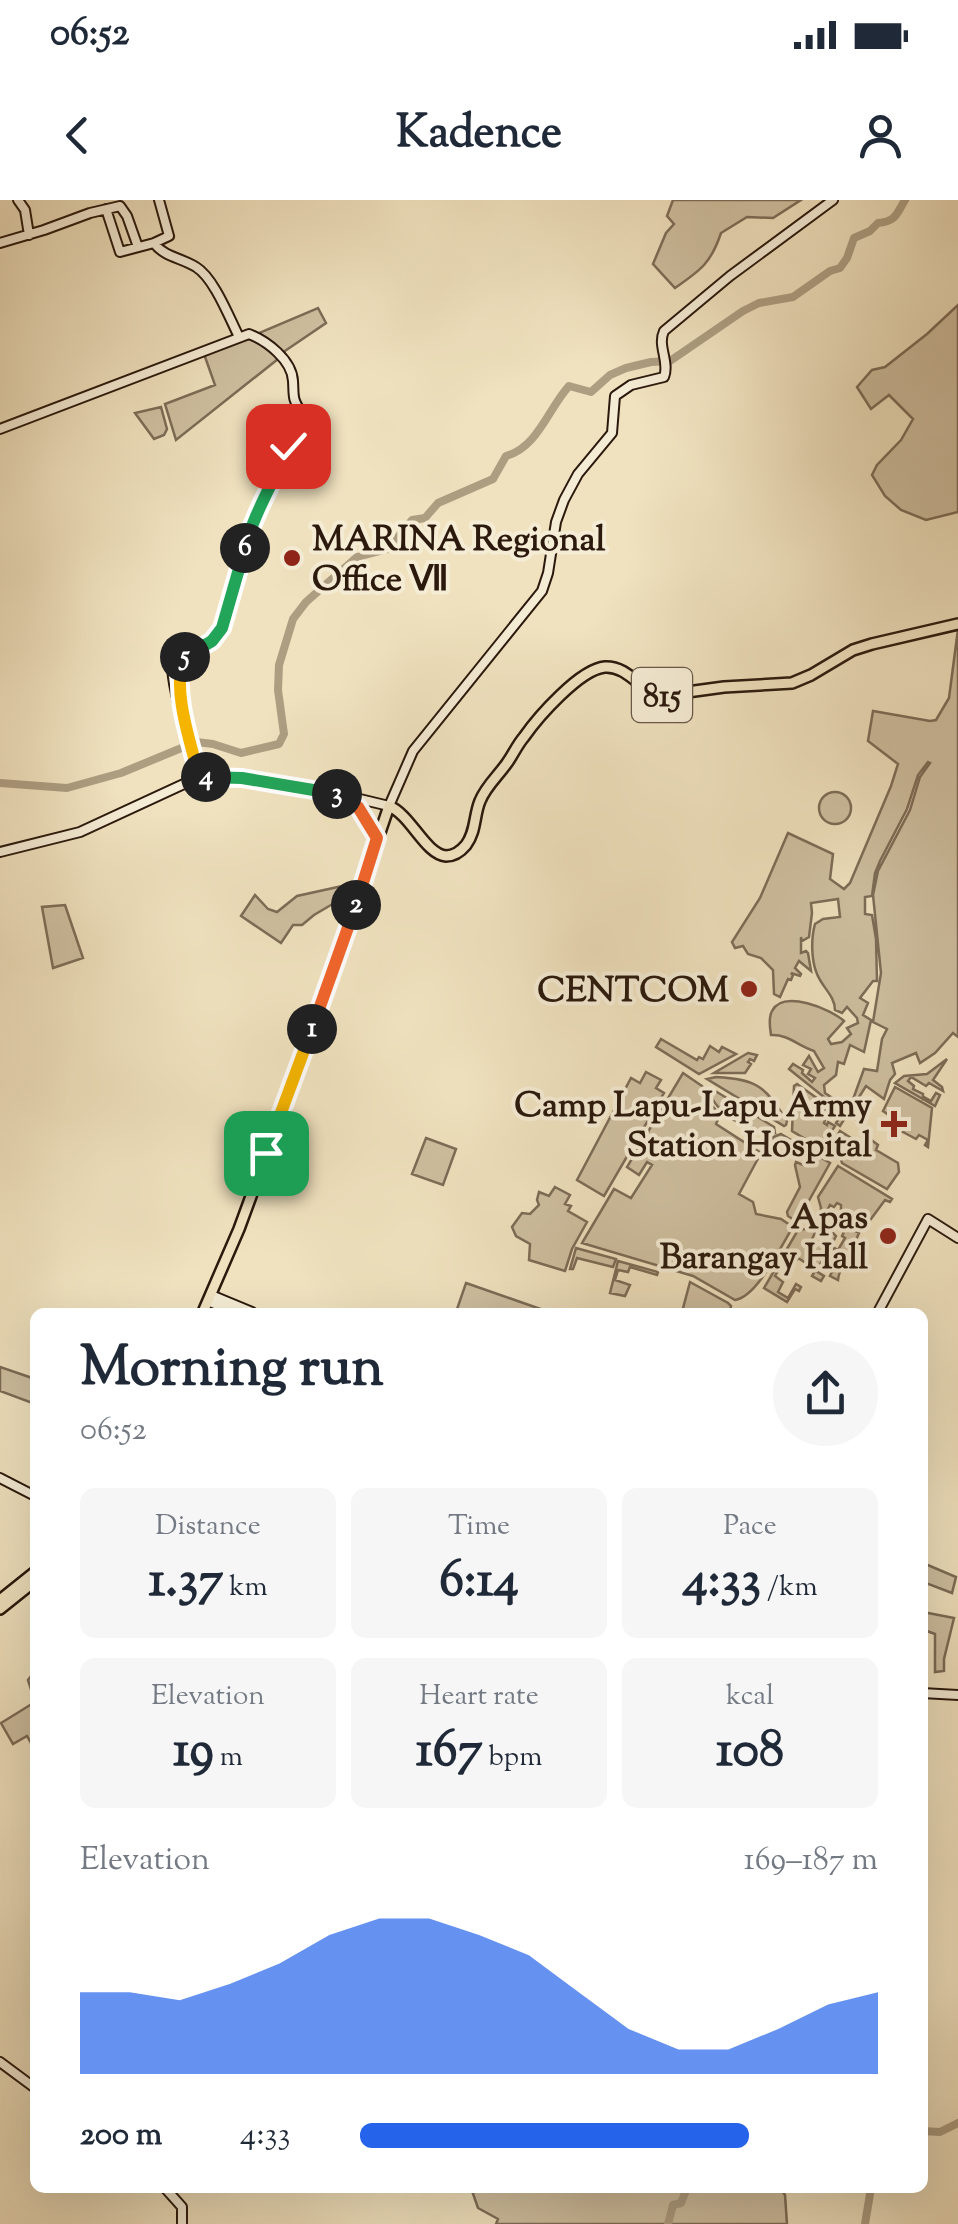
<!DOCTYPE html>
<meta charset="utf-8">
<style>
body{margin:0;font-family:"Sorts Mill Goudy",serif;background:#f6f6f7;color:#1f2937;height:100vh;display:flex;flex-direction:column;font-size:38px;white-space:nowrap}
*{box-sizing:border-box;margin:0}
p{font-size:32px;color:#747a83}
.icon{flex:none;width:55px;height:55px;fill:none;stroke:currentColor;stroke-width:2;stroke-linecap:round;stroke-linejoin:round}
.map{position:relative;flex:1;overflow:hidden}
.panel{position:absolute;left:30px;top:1108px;width:898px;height:885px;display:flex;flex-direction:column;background:#fff;border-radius:15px;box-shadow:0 10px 40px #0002}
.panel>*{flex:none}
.pin{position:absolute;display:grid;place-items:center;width:85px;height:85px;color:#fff;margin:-42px;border-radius:20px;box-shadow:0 5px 15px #0006}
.km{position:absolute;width:50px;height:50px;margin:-25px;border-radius:50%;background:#222;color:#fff;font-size:28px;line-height:50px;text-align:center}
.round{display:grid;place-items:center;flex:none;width:105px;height:105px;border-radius:52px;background:#f6f6f7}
.headline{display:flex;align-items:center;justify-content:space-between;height:170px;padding:0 50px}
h1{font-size:55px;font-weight:700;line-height:75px}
.stats{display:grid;grid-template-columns:repeat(3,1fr);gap:15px;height:170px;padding:10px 50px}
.stats div{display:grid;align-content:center;border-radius:15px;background:#f6f6f7;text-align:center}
.stats b{font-size:50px;font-weight:700}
.stats small{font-size:28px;font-weight:400}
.stats p{font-size:28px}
.chart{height:280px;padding:20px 50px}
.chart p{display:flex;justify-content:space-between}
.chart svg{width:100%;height:180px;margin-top:10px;fill:#2563eb;opacity:.7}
ul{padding:0 50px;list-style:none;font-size:32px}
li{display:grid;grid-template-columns:160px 120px 1fr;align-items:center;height:75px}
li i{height:25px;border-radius:12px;background:#2563eb}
.status{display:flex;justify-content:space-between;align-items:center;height:70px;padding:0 50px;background:#fff;direction:ltr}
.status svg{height:28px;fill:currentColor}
header{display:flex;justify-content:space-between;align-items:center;height:130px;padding:0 50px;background:#fff;font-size:45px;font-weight:700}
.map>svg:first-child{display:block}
</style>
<div class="status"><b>06:52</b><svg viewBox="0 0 49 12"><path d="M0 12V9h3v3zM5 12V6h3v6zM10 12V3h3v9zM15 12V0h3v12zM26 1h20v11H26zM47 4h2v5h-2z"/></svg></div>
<header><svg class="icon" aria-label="back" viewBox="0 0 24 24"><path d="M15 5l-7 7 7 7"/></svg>Kadence<svg class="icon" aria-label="person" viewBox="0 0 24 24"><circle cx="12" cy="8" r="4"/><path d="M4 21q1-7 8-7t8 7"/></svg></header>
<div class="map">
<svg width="958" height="2024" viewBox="0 0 958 2024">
<rect width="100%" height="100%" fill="#f0e2bf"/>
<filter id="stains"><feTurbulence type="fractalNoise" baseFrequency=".002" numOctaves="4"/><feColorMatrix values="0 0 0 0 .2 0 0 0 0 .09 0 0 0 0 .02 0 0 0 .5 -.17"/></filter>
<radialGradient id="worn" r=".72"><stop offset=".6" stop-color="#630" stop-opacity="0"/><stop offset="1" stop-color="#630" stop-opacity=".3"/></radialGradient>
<path fill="#cfc0a1" stroke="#7d6c57" stroke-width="2.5" d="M673,0H801L773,18L747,17L721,33C711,63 701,70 675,88L653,64L666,33L674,24L667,16Z
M958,105V312L926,320L901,310L885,296L872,275L877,265L901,240L913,219L889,195L871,209L857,187L872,170L885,167L927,134Z
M318,108L326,123L282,153L259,133Z
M248,139C261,142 269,148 278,159L176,240L165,204L215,185L204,154Z
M161,207L167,229L164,235L154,239L135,213Z
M958,429V837L953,833L935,853L920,863L916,853L892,863L895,874L890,880L884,899L866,886L854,905L864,912L858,921L848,913L864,869L877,871L882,839L887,829L873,822L881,773L873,695L878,671L910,610L920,577L930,563L928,562L918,575L907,609L880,661L875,673L872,696L865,697V714L872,715L876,739L877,781H873L860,798L868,803L863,815L871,820L864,852L850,845L844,864L838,862L836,875L824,885L825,893L843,905L847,901L851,904L845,914L789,869L793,864L803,870L802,873L812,882L815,878L808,874L811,869L803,865L809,856L818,872L824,868L814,851C798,846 788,834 771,835C770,828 768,818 772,811C783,789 831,809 844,821L828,839L831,844L842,842L851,834L847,828L858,823L857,818L847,807L842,813L835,810C835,796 822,787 817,774C811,760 811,738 815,724L823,719L840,717L838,699L811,703L812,713L809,737L802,741L801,737V753L806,751L808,753L811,771L799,761L795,768L801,774L800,776L791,773L793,775L791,780L788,779L780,797L774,794L773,770L761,758L748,754L743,746L735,748L732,742L760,698L788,633L833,654L830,679L844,689L850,683L891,586L898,564L868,541L873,511L930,521L936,520L949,498Z
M819 608a16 16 0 1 1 32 0a16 16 0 1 1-32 0Z
M356,683L353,692L314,715L302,725H293L281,743L241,716L255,695L268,709L277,712L297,696Z
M65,705L83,758L53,768L42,707Z
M661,839L697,860L699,857L703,859L710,846L719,852L722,847L736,854L699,874L656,847Z
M748,853L757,855L754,861L750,859L748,862L751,864L745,873H714Z
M947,859L933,880L942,887L943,891L929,883L926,886L911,877L908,881L914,886L913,889L923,894V898L924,897L931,901L936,893L940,895L935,906L895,883L904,876L927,874Z
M646,872L661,880L656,888L664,893L604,996L577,980L631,878L640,883Z
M683,873L702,886L708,901L720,915L716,924L761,953L739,994L753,1002L756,1014L781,1019L793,1027C780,1047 758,1096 735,1100L693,1076L582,1043L614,989L631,998L652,965L647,962L639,975L627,967Z
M716,877C758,879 765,887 787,921L786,925L784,926L707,879Z
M797,884L845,918L840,926L836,923L840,917L826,909L821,918L825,920L824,923L827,925L828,922L835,926L829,935L835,939L840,931L851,938L824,942V950L792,931L794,886Z
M895,887L932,908L928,947L925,945L928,940L919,935L916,939L903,932L906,926L899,924V922L883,911Z
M712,889L774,927L775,933C751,934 716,914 709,891Z
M781,934L830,963L797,1022L788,1016L787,1012L800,987L795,965L796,962L803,965L806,959L771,938Z
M426,938L456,949L443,985L412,974Z
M870,939L878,945L876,950L898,963L899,972L887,989L842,963L841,959L861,949Z
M838,966L892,999L890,1002L885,1000L868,1023L865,1022L863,1025H856L855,1031L859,1033L853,1047H849C847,1059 839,1068 838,1080L830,1076L835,1066L838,1068L841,1055L830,1048L816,1071L824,1076L821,1081L812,1076L815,1071L812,1067L798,1058L793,1065L784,1060L775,1076L783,1082L778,1092L788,1098L796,1084L801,1087L799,1091L795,1089L787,1102L764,1088L798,1030L806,1029L818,1022L820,1023L812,1039L822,1044L830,1030L836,1036L831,1046L838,1050L845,1038L842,1036L844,1032L838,1029L844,1019L841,1017V1005L837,1003L834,1007L830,1005L822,1020L819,1018L821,1008L818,997Z
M555,987L570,995L565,1004L571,1006L568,1011L587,1022L572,1049L565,1071L529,1060L530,1044L516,1036L512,1027L522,1013L530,1014L539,1005L537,1000L539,992L549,996Z
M576,1048L616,1059L613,1067L577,1058L573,1069H570Z
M618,1061L658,1072L657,1075L630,1067L628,1072L618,1070L615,1080L630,1085L625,1096L610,1093Z
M690,1082L728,1103L731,1106L730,1112H682Z
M466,1083L549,1112H456Z
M0,1167L35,1179V1204L0,1191Z
M923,1363L956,1377L952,1393L923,1382Z
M923,1412L954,1418L944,1459V1471L935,1472V1434L924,1430L923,1434Z
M35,1471V1550L27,1536L13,1544L1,1523L35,1502L28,1480Z
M471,1988H780L785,1995L787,2024H496L498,2019L478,2008Z"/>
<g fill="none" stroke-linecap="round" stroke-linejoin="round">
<path stroke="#ad9e82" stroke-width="8" d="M0,583L67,588L121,573L196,542L213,544L241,553L279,544L284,534L278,490L279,465L293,419L306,402L357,357L388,349L412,320L425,318L438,303L493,279L506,256C538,247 548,209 569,186L591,192L610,175L626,168L651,162L670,161L743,111L759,103L793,97L830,71L840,68L847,58L854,38L870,31L878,23C896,22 897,13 905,0
M922,1931L940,1932L958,1923
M668,2024L673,2005L681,2003L687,1988
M865,2024L871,1988"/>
<defs>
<path id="secondary" d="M18,0L25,10L29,35
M106,9L120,52L154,43L169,36L159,0
M0,43L44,30L90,13L120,6L127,16L138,47
M154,43C164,57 182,58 196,67C214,78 229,117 239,137
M0,229L249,134C267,141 292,160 293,181C294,197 292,198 301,212L277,274L249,330L222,428L212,441L177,462L172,468C175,505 191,541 199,577
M182,459L179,471L183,511
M0,652L80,632L199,577L241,578L339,594L389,606L413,551L542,391L548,373L556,322L564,300L578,274L612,233L615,196L631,185L664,177C670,162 657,146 664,131L730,76L833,0
M211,1095L252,1112
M208,1101L234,1112
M878,1112L928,1019L958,1038
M0,1278L35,1296
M922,1493L958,1495
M0,1862L35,1888
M165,1988L182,2007V2024"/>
<path id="primary" d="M339,594L360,609L377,638
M203,1112L239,1029L324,797L389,606C411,615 425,654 446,656C454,656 461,651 466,645C476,632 474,615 480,601C486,586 498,576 507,563C513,555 517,545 524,537C538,517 580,469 605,467C627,466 639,488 658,496L724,487L792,483L811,475L853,450L872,444L958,424
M0,1400L35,1372
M0,1409L35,1381"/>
</defs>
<use href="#secondary" stroke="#2b190d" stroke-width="12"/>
<use href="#primary" stroke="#2b190d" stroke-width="14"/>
<use href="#secondary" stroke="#f5ecd5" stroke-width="8"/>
<use href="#primary" stroke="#f0e2bf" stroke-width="9"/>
</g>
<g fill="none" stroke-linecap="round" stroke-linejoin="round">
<defs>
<path id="split-1" d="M266,953L312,829"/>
<path id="split-2" d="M312,829L356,705"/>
<path id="split-3" d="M337,594L358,607L377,638L356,705"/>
<path id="split-4" d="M206,577L242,578L337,594"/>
<path id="split-5" d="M185,457L182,459C174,498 190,539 199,577H206"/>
<path id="split-6" d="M185,457L212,441L222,428L245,348"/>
<path id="split-7" d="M245,348C254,312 275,281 288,246"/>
</defs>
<use href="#split-1" stroke="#fff" stroke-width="20"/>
<use href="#split-2" stroke="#fff" stroke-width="20"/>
<use href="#split-3" stroke="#fff" stroke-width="20"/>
<use href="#split-4" stroke="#fff" stroke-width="20"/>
<use href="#split-5" stroke="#fff" stroke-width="20"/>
<use href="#split-6" stroke="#fff" stroke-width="20"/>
<use href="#split-7" stroke="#fff" stroke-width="20"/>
<use href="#split-1" stroke="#f5b400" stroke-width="12"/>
<use href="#split-2" stroke="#f0652b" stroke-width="12"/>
<use href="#split-3" stroke="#f0652b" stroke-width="12"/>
<use href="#split-4" stroke="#22a559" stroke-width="12"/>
<use href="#split-5" stroke="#f5b400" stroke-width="12"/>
<use href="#split-6" stroke="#22a559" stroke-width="12"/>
<use href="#split-7" stroke="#22a559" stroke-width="12"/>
</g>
<g fill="#8f2418" stroke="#f5ecd5" stroke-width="4">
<circle cx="292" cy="358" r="10"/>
<circle cx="749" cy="789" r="10"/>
<path d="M889 909h10v10h10v10h-10v10h-10v-10h-10v-10h10z"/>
<circle cx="888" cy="1036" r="10"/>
</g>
<g text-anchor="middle" stroke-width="8" stroke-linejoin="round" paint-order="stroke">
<rect fill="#f5ecd5" stroke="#685849" stroke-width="2.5" x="632" y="468" width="60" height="54" rx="8"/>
<g font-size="32" font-weight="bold" fill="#2b190d">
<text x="662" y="506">815</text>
</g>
<g font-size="35" font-weight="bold" fill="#2b190d" stroke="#f5ecd5" text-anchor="end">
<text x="312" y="350" text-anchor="start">MARINA Regional<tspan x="312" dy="40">Office Ⅶ</tspan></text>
<text x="729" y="801">CENTCOM</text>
<text x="872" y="916">Camp Lapu-Lapu Army<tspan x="872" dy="40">Station Hospital</tspan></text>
<text x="868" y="1028">Apas<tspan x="868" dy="40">Barangay Hall</tspan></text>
</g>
</g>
<rect width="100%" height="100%" filter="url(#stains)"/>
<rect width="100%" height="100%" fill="url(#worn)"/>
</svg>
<div class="pin" style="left:266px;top:953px;background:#1e9e55"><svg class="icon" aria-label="arrive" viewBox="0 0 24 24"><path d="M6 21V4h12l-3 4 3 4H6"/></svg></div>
<div class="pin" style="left:288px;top:246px;background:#d93025"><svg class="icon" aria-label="check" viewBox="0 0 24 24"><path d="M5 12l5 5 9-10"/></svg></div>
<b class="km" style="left:312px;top:829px">1</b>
<b class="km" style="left:356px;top:705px">2</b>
<b class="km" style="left:337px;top:594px">3</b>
<b class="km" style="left:206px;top:577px">4</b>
<b class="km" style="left:185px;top:457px">5</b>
<b class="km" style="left:245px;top:348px">6</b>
<section class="panel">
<div class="headline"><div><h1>Morning run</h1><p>06:52</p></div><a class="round"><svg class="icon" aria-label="share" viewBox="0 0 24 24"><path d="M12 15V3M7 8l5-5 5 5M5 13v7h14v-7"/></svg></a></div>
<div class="stats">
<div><p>Distance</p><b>1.37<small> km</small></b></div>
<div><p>Time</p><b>6:14</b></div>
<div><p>Pace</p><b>4:33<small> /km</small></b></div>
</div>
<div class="stats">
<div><p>Elevation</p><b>19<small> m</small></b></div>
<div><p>Heart rate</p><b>167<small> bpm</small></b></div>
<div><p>kcal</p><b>108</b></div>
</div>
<div class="chart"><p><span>Elevation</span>169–187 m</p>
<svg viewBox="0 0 160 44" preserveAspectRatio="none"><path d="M0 44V24L10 24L20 26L30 22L40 17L50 10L60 6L70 6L80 10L90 15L100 24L110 33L120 38L130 38L140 33L150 27L160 24V44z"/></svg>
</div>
<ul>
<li><b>200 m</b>4:33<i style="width:75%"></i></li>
</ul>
</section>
</div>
